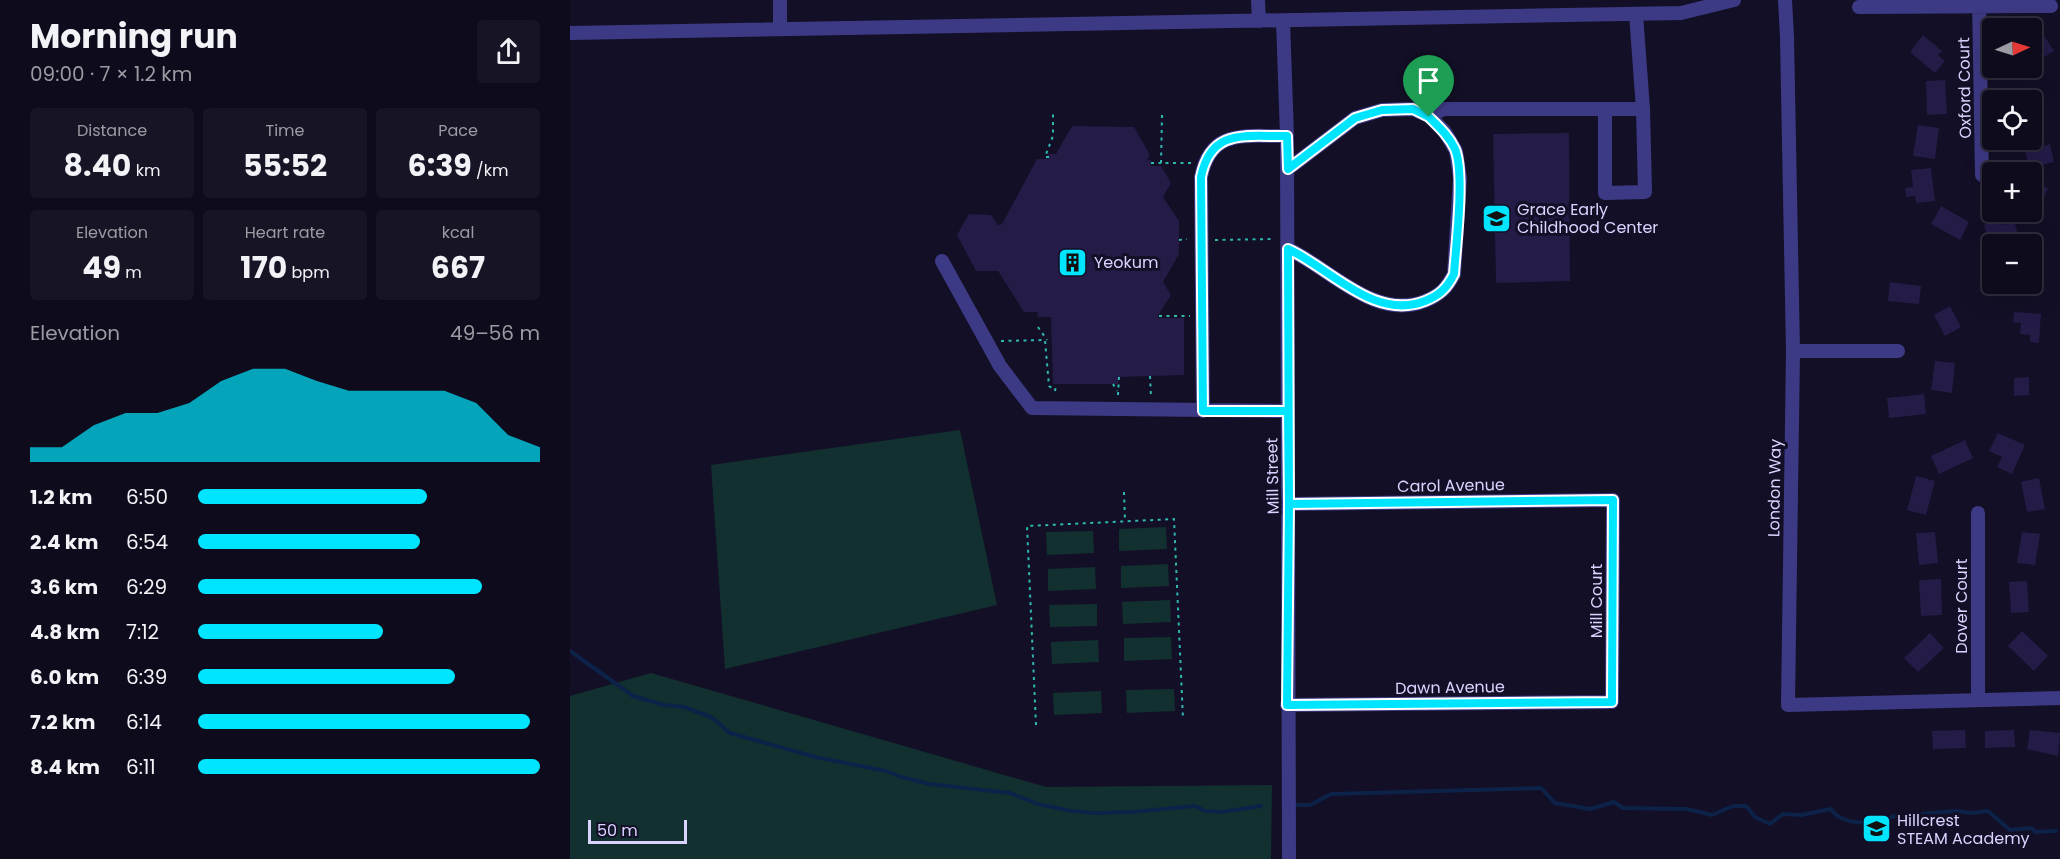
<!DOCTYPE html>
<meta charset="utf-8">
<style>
body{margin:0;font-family:Poppins,sans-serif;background:#171425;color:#f1f3f6;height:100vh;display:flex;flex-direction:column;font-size:22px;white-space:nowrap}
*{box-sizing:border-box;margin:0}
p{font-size:20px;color:#9b9ba3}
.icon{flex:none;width:33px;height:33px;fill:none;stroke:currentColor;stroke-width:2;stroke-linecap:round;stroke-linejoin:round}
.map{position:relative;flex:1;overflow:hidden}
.panel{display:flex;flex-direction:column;background:#0e0b1c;width:570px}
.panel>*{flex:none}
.needle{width:39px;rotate:86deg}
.controls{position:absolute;left:1412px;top:18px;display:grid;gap:12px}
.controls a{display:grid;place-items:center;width:60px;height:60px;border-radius:6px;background:#0e0b1c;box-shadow:0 6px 24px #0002,0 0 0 2px #2e2b3b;font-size:30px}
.scale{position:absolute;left:18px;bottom:15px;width:99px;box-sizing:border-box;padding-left:6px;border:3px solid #d9d4ff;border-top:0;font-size:16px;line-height:21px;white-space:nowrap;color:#d9d4ff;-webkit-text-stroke:4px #130f26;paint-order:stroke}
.pin{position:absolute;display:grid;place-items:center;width:51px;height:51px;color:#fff;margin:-62px -26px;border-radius:50% 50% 50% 0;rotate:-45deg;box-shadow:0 0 6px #0007}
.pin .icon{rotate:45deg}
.round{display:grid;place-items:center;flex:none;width:63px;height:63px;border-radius:6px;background:#171425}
.headline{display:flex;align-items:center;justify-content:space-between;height:102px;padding:0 30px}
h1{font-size:33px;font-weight:700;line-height:45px}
.stats{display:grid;grid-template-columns:repeat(3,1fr);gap:9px;height:102px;padding:6px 30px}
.stats div{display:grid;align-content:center;border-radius:6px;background:#171425;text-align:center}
.stats b{font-size:30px;font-weight:700}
.stats small{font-size:16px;font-weight:400}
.stats p{font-size:16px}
.chart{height:168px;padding:12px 30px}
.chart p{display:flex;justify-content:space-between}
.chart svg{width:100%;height:108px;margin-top:6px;fill:#00e5ff;opacity:.7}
ul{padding:0 30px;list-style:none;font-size:20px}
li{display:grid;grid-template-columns:96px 72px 1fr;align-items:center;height:45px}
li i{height:15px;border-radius:8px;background:#00e5ff}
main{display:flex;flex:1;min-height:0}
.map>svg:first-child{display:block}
</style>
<main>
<section class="panel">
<div class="headline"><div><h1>Morning run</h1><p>09:00 · 7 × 1.2 km</p></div><a class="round"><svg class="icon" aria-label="share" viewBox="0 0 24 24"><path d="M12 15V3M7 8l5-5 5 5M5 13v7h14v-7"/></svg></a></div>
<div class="stats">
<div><p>Distance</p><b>8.40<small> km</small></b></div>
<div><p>Time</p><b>55:52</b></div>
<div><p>Pace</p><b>6:39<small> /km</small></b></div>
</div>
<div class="stats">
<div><p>Elevation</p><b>49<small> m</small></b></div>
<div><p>Heart rate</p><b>170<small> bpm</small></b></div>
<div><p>kcal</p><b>667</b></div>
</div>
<div class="chart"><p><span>Elevation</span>49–56 m</p>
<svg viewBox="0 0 160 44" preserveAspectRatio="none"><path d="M0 44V38L10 38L20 29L30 24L40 24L50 20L60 11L70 6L80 6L90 11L100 15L110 15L120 15L130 15L140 20L150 33L160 38V44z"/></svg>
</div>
<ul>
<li><b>1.2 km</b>6:50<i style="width:67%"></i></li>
<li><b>2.4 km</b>6:54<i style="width:65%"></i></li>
<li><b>3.6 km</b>6:29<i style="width:83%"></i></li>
<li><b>4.8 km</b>7:12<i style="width:54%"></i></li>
<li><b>6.0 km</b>6:39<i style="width:75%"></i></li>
<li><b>7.2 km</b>6:14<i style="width:97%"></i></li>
<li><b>8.4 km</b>6:11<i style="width:100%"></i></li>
</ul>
</section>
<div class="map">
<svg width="1490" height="859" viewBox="0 0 1490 859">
<rect width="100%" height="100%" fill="#130f26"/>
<path fill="#12302f" d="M390,430L427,605L155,669L141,465Z
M596,527L597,549L549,551V529Z
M523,531L524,553L477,555L476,532Z
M598,564L599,586L551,588V566Z
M525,567L526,589L478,591V569Z
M600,600L601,622L553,624L552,602Z
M527,604V626L480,627L479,605Z
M601,637L602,659L554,661V638Z
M528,640L529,662L482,664L481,642Z
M81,673L476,787L702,785L701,859H0V696Z
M604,689L605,711L557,713L556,690Z
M531,691L532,713L484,715L483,693Z"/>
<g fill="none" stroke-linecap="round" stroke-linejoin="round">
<path stroke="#0c2248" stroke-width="4" d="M0,651L63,696L94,705L114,707L141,717L160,733L245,757L316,771L331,777L360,784L440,793L468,804L501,811L525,813L562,812L625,806L635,811L652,812L691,806
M727,805H740L761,794L971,788L985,803L1020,809L1044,802L1053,808L1117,809L1142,815L1163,806H1176L1185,817L1200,824L1213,814L1231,815L1261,809L1267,816L1279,821L1301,824L1325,816L1386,811L1401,813L1418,811L1440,830L1462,828L1465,832L1486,831"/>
</g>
<path fill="#241b47" d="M1473,34L1484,51L1461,65V42Z
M1353,35L1372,51L1368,55L1375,61L1365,73L1340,52Z
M1375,80L1377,114L1357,115L1356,81Z
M1443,89H1463L1464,123L1461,124V100H1443Z
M1348,125L1369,128L1365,159L1343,156Z
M502,126L564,127L580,155L577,160H581V166H591L601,183L593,197L609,221V254L593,282L601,295L589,314L588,318H614V375L548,377V384H483L481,317H467L468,312H454L428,271H406L387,235L399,214L421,215L428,225L432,224L467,159H479L478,154H486Z
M999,133L1000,281L926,283L923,134Z
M1471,133L1474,146L1480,144L1484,162L1459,168L1453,140H1461V135Z
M1361,168L1365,201L1346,203L1345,196L1336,197L1335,188L1343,187L1341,170Z
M1461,181L1478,188L1466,217L1452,212H1461Z
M1371,206L1399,222L1390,240L1361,224Z
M1430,220L1431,225L1444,221L1450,241L1438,244H1420L1414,225Z
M1320,282L1351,286L1349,304L1318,301Z
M1380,306L1391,327L1375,336L1364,315Z
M1444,312L1471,314L1469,343L1460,342V335L1450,334L1451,323L1443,322Z
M1365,361L1385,363L1382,393L1361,390Z
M1459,377V395L1444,396V378Z
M1354,394L1356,414L1319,418L1317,398Z
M1428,433L1455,445L1442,474L1427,467L1432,457L1419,451Z
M1395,440L1403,458L1369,474L1361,456Z
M1346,476L1365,481L1356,515L1337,510Z
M1469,478L1475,509L1457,512L1451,482Z
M1365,532L1368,563L1349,565L1346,533Z
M1452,532L1470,534L1465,565L1447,563Z
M1371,579L1372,615L1351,616L1349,580Z
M1457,581L1459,612L1441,613L1439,582Z
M1452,631L1478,656L1464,671L1438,646Z
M1360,633L1374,648L1348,672L1334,658Z
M1395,730L1396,748L1363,749L1362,731Z
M1444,730L1445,747L1415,748V731Z
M1460,730L1490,733L1488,756L1457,749Z"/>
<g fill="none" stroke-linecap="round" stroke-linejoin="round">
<path stroke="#2fb8b0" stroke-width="2" stroke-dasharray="3 4.5" stroke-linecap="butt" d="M592,115L591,163H621
M479,157H475L483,136V113
M581,163H591
M609,240L617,239
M645,240L705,239
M589,316H620
M468,327L477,340
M431,341L475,340L479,386L485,390
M580,376L581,397
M543,384L547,391
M485,391L486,384
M548,395L549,377
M554,492L555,521
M466,725L457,526L604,519L613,719"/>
<path stroke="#3d3a85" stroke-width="14" d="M210,0V29
M688,0L689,21
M1215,0L1217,37L1223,351L1218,705L1490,698
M1409,0L1412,175
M1289,7L1481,6
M713,21L717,136L719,859
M0,33L1111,13L1164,0
M1035,110V193L1075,192L1073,109
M859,116L874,109H1073L1066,14
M718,169L785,118L812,110L843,109L859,116L875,132L886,151L890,178L884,274C877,288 870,295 855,301C804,321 760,268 718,249
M372,261L430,366L462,408L718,411
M1223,351H1328
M633,411L631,177C641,127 677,137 717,136
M1408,513V699
M717,705L1042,702L1043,500L719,504"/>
</g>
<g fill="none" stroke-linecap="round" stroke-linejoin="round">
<defs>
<path id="route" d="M859,117L843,109L812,110L785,118L718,169L717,136C677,137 641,127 631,177L633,411H718L719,504L717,705L1042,702L1043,500L719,504L718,249C760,268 804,321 855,301C870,295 877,288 884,274C886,245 895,173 885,149C879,136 869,127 859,117"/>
</defs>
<use href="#route" stroke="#fff" stroke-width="12"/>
<use href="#route" stroke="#00e5ff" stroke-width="8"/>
</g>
<defs>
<symbol id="school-square" viewBox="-11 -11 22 22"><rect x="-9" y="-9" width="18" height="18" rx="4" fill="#00e5ff" stroke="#130f26"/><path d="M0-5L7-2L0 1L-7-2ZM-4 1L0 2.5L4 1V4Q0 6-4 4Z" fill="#111"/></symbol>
<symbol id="building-square" viewBox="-11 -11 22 22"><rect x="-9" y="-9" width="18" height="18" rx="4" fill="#00e5ff" stroke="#130f26"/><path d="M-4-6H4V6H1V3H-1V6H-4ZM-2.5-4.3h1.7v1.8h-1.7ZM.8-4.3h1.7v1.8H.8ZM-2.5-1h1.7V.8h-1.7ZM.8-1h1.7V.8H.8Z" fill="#111"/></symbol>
</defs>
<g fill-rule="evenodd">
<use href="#school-square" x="910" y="202" width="33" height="33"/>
<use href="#building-square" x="486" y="246" width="33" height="33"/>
<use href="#school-square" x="1290" y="812" width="33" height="33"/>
</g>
<g text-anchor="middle" stroke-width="6" stroke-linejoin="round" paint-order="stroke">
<g font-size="16" fill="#d9d4ff" stroke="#130f26">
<text transform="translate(1394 88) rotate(-91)" y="6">Oxford Court</text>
<text transform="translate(702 476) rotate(-91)" y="6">Mill Street</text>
<text transform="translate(881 485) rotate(-1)" y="6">Carol Avenue</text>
<text transform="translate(1204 488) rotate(-89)" y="6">London Way</text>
<text transform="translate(1026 601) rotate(-90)" y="6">Mill Court</text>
<text transform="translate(1391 606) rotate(-90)" y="6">Dover Court</text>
<text transform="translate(880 687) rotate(-1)" y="6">Dawn Avenue</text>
</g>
<g font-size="16" fill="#d9d4ff" stroke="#130f26" text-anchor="start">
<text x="947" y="215">Grace Early<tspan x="947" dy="18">Childhood Center</tspan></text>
<text x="524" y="268">Yeokum</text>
<text x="1327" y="826">Hillcrest<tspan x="1327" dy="18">STEAM Academy</tspan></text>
</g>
</g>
</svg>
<div class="controls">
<a><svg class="needle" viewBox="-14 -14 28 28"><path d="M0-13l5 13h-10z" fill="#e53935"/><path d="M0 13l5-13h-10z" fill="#9b9ba3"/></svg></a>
<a><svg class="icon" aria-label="locate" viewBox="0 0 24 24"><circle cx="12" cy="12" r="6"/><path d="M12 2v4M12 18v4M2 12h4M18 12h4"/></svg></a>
<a>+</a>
<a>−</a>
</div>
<div class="scale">50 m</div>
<div class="pin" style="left:859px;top:117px;background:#1e9e55"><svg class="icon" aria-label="arrive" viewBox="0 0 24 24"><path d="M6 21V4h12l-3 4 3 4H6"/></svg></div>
</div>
</main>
